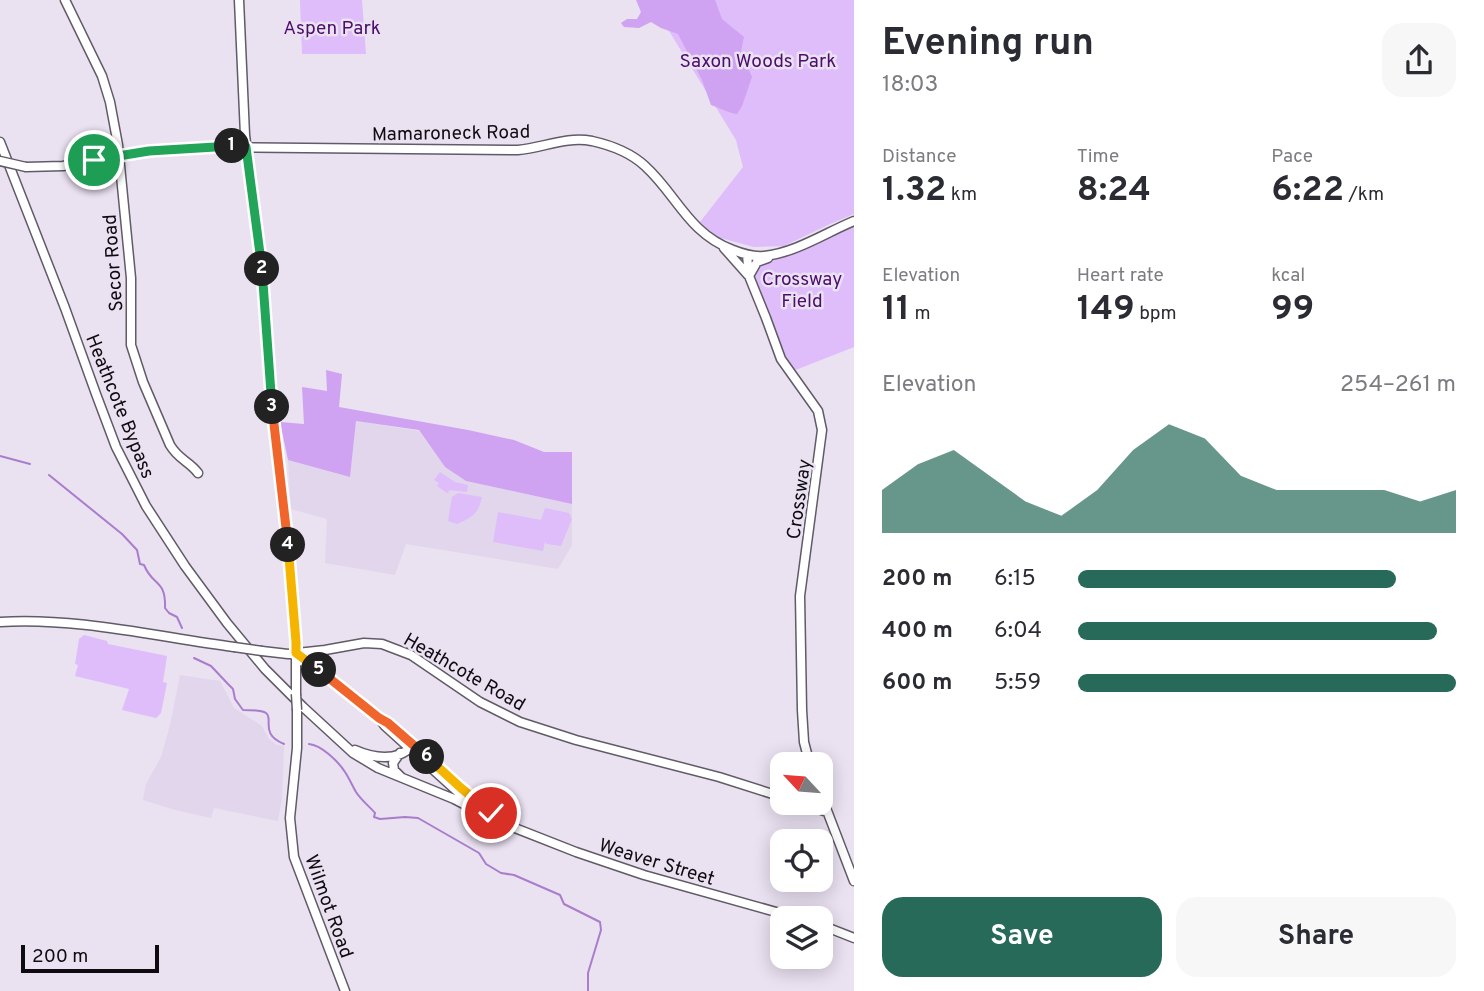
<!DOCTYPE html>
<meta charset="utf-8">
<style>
body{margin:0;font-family:Overpass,sans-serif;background:#f7f7f7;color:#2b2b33;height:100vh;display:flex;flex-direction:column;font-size:26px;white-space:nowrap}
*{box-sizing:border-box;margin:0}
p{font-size:23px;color:#7c7c81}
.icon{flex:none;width:38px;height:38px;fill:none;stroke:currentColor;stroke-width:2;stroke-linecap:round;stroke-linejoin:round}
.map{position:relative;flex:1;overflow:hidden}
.panel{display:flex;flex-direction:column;background:#fff;width:630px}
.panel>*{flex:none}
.needle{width:46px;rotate:296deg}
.buttons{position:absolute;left:770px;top:752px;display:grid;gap:14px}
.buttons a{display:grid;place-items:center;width:63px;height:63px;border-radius:14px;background:#fff;box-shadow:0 4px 18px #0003;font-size:35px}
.scale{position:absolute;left:21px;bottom:18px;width:138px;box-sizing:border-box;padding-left:7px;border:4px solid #0f0c11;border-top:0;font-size:19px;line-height:24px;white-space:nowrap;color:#0f0c11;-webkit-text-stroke:5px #eae1f1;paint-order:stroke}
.pin{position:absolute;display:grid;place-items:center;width:60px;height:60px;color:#fff;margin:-30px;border:4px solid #fff;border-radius:50%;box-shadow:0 2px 7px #0007}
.km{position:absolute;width:35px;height:35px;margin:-18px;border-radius:50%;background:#222;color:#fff;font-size:19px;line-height:35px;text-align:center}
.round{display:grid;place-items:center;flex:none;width:74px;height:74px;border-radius:21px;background:#f7f7f7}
.overview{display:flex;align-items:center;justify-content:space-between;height:119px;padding:0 28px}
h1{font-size:38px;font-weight:700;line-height:52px}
.metrics{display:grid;grid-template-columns:repeat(3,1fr);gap:10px;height:119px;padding:7px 28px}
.metrics div{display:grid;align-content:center}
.metrics b{font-size:35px;font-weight:700}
.metrics small{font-size:19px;font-weight:400}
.metrics p{font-size:19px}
.chart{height:196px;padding:14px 28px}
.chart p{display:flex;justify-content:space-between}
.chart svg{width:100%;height:126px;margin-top:7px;fill:#286a5a;opacity:.7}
.primary-button{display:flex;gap:14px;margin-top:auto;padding:14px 28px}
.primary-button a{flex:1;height:80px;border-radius:21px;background:#286a5a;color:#fff;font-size:28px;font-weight:700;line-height:80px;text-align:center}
.primary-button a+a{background:#f7f7f7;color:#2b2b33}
ul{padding:0 28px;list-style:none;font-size:23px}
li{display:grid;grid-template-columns:112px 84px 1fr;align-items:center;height:52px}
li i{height:18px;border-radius:9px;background:#286a5a}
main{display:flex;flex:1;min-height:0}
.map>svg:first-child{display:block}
</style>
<main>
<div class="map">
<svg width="854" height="991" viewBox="0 0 854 991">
<rect width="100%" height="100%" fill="#eae1f1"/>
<path fill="#e2d6ed" d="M356,421L419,431L445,467L466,481L572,504V545L558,569L406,544L395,575L325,563L327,519L291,509L288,460L350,477Z
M180,675L220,681L234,708L262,726L269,739L277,745L284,746L282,799L278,821L214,808L211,818L175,810L143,800L146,784L161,757L170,725Z"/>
<path fill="#debdfa" d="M300,0H362L366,54H302Z
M650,0H854V214L830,224L784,246L754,247L717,237L700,222L743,167L736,140Z
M854,224V347L793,371L780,350L751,269Z
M440,472L455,482L468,485L467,492L450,490L447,493L437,486L439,483L434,480Z
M458,493L482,497C478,514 473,517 457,524L448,521L452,497Z
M545,508L569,513L572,519L561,546L547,544L545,542L543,551L493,542L498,512L541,520Z
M84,635L107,641L108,644L167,656L163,682L167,683L161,713L156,718L122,710L129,689L75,676L78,665L75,664L79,639Z"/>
<path fill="#cfa2f2" d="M636,0H715L722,19L744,37L741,51L752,77L742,106L737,114C728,113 720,108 711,105L702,80L678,34L661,28L651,22L639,28L624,27L621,23L627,19H637L641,12Z
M326,370L342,374L339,407L468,430L514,440L544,452H572V504L466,481L445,467L419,430L356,421L350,477L288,460L280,422L304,424L302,387L327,391Z"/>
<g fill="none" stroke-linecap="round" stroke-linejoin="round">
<path stroke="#a97dcc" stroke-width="2" d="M0,456L30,464
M49,475L122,534L137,550L140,564L144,565C153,587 166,579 165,608L169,613L177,617L182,628
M194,658L211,666L228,684L233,689L235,699L243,710C249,710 261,710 266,713C274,718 259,734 284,744
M309,744C321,745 338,761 345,772C349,778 352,785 356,792C361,800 369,806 375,813L374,817L380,819L405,817L418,818L479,853L486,864L501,873L514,875L560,895L564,904L600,922L601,930L588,973V991"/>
<defs>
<path id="secondary" d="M65,0L102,76L110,102L118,145L131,278V345L143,382L170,445C179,460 189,461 198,473
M239,0L245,135L262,274L271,393L290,568L296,642V694
M0,142L65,308L96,394L116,447L146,506L185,566L227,623L265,669L303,707L353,753L378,768L454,799L481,813
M26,167L63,166L149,151L207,147L518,150C543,148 566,136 592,141C610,145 631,153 645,166C677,195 688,233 733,250C743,254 753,257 764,256C795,253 825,233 854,221
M724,248L748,275
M747,255L749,276L766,318L781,359L818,411L822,430L800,596L802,710L804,742L810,765
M749,276L757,262L768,258
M0,622C76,617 158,637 234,647
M262,651L288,654L325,650L364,643L382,644L411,655L480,702L520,722L576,740L719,777L782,797
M296,653L319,670L379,718L385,726L481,813L492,819L576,852L644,875L801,919
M297,710V748L290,818L294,857L345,991
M355,750C373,758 397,762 412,746
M400,753L393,763L394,770L401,777
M821,795L854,881
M470,796L496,816
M802,803L827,812
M821,925L854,938"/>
</defs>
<use href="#secondary" stroke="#615a67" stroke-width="11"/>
<use href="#secondary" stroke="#fff" stroke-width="8"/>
<defs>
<path id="secondary-bridge" d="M0,161L26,167
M234,647L262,651
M296,694L297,710"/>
</defs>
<use href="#secondary-bridge" stroke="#615a67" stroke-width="11" stroke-linecap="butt"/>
<use href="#secondary-bridge" stroke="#fff" stroke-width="8"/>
</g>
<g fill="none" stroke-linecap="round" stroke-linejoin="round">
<defs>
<path id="split-1" d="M94,160L149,151L232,146"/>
<path id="split-2" d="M232,146L246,147L262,269"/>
<path id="split-3" d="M262,269L272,407"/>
<path id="split-4" d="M272,407L288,545"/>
<path id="split-5" d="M288,545L296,642V653L319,670"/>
<path id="split-6" d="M319,670L379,718L388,723L427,757"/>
<path id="split-7" d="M427,757L461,788L491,813"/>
</defs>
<use href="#split-1" stroke="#fff" stroke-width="14"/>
<use href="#split-2" stroke="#fff" stroke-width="14"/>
<use href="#split-3" stroke="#fff" stroke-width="14"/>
<use href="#split-4" stroke="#fff" stroke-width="14"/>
<use href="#split-5" stroke="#fff" stroke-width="14"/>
<use href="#split-6" stroke="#fff" stroke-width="14"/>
<use href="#split-7" stroke="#fff" stroke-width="14"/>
<use href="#split-1" stroke="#22a559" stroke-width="9"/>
<use href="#split-2" stroke="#22a559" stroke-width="9"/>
<use href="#split-3" stroke="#22a559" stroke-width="9"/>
<use href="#split-4" stroke="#f0652b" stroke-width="9"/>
<use href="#split-5" stroke="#f5b400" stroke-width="9"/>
<use href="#split-6" stroke="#f0652b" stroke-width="9"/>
<use href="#split-7" stroke="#f5b400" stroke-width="9"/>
</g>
<g text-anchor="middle" stroke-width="5" stroke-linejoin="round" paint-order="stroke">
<g font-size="19" fill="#4c0d6d" stroke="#eae1f1">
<text x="332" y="34">Aspen Park</text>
<text x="758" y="67">Saxon Woods Park</text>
<text x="802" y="285">Crossway<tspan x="802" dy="22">Field</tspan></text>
</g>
<g font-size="19" fill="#0f0c11" stroke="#eae1f1">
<text transform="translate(451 132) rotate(-1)" y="7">Mamaroneck Road</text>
<text transform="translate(112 263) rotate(-94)" y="7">Secor Road</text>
<text transform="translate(121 406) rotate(68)" y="7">Heathcote Bypass</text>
<text transform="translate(798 499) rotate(-82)" y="7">Crossway</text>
<text transform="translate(465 671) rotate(30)" y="7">Heathcote Road</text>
<text transform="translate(657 861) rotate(17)" y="7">Weaver Street</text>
<text transform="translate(330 906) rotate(70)" y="7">Wilmot Road</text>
</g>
</g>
</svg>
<div class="buttons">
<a><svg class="needle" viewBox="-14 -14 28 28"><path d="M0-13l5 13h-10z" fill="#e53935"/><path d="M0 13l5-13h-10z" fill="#7c7c81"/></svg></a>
<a><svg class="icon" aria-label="locate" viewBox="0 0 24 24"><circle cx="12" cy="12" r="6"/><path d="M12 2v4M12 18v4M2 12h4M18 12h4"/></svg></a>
<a><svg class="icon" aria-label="layers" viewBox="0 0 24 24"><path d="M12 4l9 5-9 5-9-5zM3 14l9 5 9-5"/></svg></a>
</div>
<div class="scale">200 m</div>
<div class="pin" style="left:94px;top:160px;background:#1e9e55"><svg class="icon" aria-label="arrive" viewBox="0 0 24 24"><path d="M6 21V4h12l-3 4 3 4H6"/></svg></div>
<div class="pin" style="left:491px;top:813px;background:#d93025"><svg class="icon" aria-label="check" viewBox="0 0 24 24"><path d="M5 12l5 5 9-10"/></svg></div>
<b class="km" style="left:232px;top:146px">1</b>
<b class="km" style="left:262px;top:269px">2</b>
<b class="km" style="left:272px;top:407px">3</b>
<b class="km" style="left:288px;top:545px">4</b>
<b class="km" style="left:319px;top:670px">5</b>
<b class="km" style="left:427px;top:757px">6</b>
</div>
<section class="panel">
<div class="overview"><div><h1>Evening run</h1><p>18:03</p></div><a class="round"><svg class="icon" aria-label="share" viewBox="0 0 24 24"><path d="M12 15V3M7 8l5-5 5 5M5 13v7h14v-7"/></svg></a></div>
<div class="metrics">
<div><p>Distance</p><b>1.32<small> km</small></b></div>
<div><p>Time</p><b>8:24</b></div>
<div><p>Pace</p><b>6:22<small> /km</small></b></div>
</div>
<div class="metrics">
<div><p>Elevation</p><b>11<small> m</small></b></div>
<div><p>Heart rate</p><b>149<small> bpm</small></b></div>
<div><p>kcal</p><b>99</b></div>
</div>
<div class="chart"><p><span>Elevation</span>254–261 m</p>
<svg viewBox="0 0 160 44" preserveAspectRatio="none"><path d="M0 44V29L10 20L20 15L30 24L40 33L50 38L60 29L70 15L80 6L90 11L100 24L110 29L120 29L130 29L140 29L150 33L160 29V44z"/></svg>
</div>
<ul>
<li><b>200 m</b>6:15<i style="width:84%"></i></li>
<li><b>400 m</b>6:04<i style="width:95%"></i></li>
<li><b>600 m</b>5:59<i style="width:100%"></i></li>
</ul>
<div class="primary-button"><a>Save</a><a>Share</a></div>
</section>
</main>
